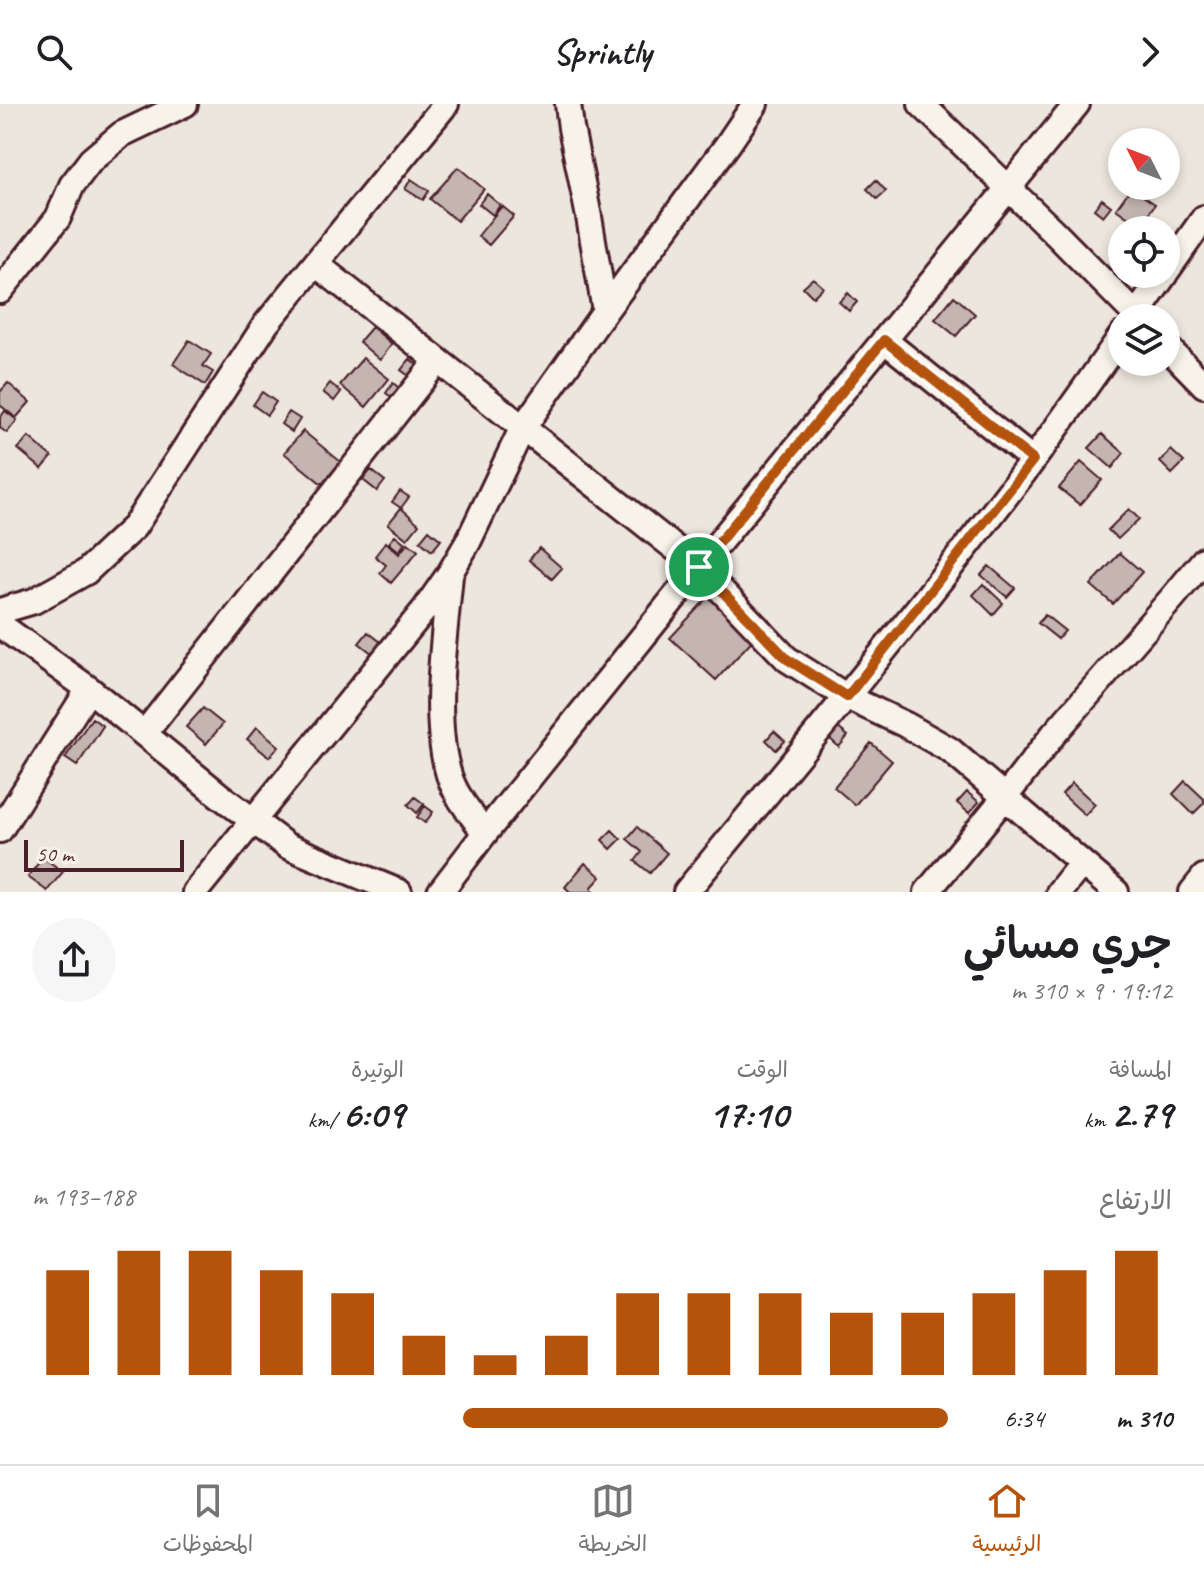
<!DOCTYPE html>
<html lang="ar">
<meta charset="utf-8">
<style>
body{margin:0;font-family:Caveat,"Playpen Sans Arabic",sans-serif;background:#f6f6f6;color:#202124;direction:rtl;height:100vh;display:flex;flex-direction:column;font-size:30px;white-space:nowrap}
*{box-sizing:border-box;margin:0}
p{font-size:26px;color:#757577}
.icon{flex:none;width:44px;height:44px;fill:none;stroke:currentColor;stroke-width:2;stroke-linecap:round;stroke-linejoin:round}
.map{position:relative;height:788px;overflow:hidden;direction:ltr}
.details{display:flex;flex-direction:column;background:#fff;flex:1}
.details>*{flex:none}
.needle{width:52px;rotate:312deg}
.controls{position:absolute;left:1108px;top:24px;display:grid;gap:16px}
.controls a{display:grid;place-items:center;width:72px;height:72px;border-radius:50%;background:#fff;box-shadow:0 4px 12px #0003;font-size:40px}
.scale{position:absolute;left:24px;bottom:20px;width:160px;box-sizing:border-box;padding-left:8px;border:4px solid #4a1f2b;border-top:0;font-size:22px;line-height:28px;white-space:nowrap;color:#4a1f2b;-webkit-text-stroke:6px #f7f3e8;paint-order:stroke}
.pin{position:absolute;display:grid;place-items:center;width:68px;height:68px;color:#fff;margin:-34px;border:4px solid #fff;border-radius:50%;box-shadow:0 2px 8px #0007}
.round{display:grid;place-items:center;flex:none;width:84px;height:84px;border-radius:42px;background:#f6f6f6}
.headline{display:flex;align-items:center;justify-content:space-between;height:136px;padding:0 32px}
h1{font-size:44px;font-weight:600;line-height:60px}
.stats{display:grid;grid-template-columns:repeat(3,1fr);gap:12px;height:136px;padding:8px 32px}
.stats div{display:grid;align-content:center}
.stats b{font-size:40px;font-weight:600}
.stats small{font-size:22px;font-weight:400}
.stats p{font-size:22px}
.chart{height:224px;padding:16px 32px}
.chart p{display:flex;justify-content:space-between}
.chart svg{width:100%;height:144px;margin-top:8px;stroke:#b45309;stroke-width:6}
ul{padding:0 32px;list-style:none;font-size:26px}
li{display:grid;grid-template-columns:128px 96px 1fr;align-items:center;height:60px}
li i{height:20px;border-radius:10px;background:#b45309}
header{display:flex;justify-content:space-between;align-items:center;height:104px;padding:0 32px;background:#fff;font-size:36px;font-weight:600}
.tab-bar{display:flex;justify-content:space-around;align-items:center;height:112px;border-top:2px solid #e0e0e0;background:#fff;font-size:22px;color:#757577}
.tab-bar a{display:grid;justify-items:center;gap:4px}
.tab-bar .selected{color:#b45309}
.map>svg:first-child{display:block}
</style>
<header><svg class="icon" aria-label="forward" viewBox="0 0 24 24"><path d="M9 5l7 7-7 7"/></svg>Sprintly<svg class="icon" aria-label="search" viewBox="0 0 24 24"><circle cx="10" cy="10" r="6"/><path d="M15 15l6 6"/></svg></header>
<div class="map">
<svg width="1204" height="788" viewBox="0 0 1204 788">
<rect width="100%" height="100%" fill="#ece6dd"/>
<filter id="ink" filterUnits="userSpaceOnUse"><feTurbulence type="fractalNoise" baseFrequency=".0125" numOctaves="2"/><feDisplacementMap in="SourceGraphic" scale="16" xChannelSelector="R" yChannelSelector="G"/><feConvolveMatrix kernelMatrix="1 2 1 2 8 2 1 2 1" color-interpolation-filters="sRGB"/></filter>
<g filter="url(#ink)">
<path fill="#c4b5b0" stroke="#4a1f2b" stroke-width="2" d="M458,63L484,85L457,117L430,95Z
M411,75L429,87L423,96L405,85Z
M876,76L886,87L877,95L867,85Z
M1131,84L1155,100L1140,122L1116,105Z
M487,90L500,101L493,111L479,100Z
M1102,95L1111,102L1103,112L1094,105Z
M502,102L514,112L489,141L478,132Z
M813,174L823,183L813,193L803,183Z
M848,189L857,198L849,207L839,198Z
M954,192L975,210L956,232L935,215Z
M372,223L392,240L380,256L359,238Z
M189,236L211,250L203,262L213,268L205,281L173,260Z
M363,254L389,275L366,303L340,281Z
M410,255L421,264L413,275L401,266Z
M8,279L30,298L16,314L0,301V288Z
M330,279L341,288L334,297L323,288Z
M393,279L404,288L397,298L386,289Z
M262,288L276,298L267,311L253,301Z
M5,307L17,316L7,329L0,324V314Z
M289,308L300,315L292,328L281,320Z
M303,327L341,358L322,380L284,349Z
M1102,330L1124,349L1112,364L1089,344Z
M29,333L52,353L42,365L18,345Z
M1171,346L1184,358L1172,370L1160,358Z
M1081,358L1102,376L1080,401L1059,384Z
M371,366L385,377L377,387L363,376Z
M400,387L409,393L401,404L392,398Z
M401,404L419,420L407,435L388,420Z
M1129,405L1139,415L1118,435L1108,426Z
M429,426L441,436L432,447L420,437Z
M395,431L405,439L399,447L389,439Z
M386,438L399,450L408,439L418,447L391,479L380,469L386,461L375,452Z
M539,444L562,464L552,475L529,456Z
M1120,449L1142,468L1113,500L1091,481Z
M989,462L1015,484L1007,493L981,471Z
M983,480L1003,499L993,511L973,491Z
M711,490L756,532L716,576L670,534Z
M1045,511L1065,527L1058,535L1038,519Z
M368,528L382,539L373,550L359,539Z
M203,604L223,620L206,640L186,623Z
M92,614L103,622L77,662L65,654Z
M257,623L279,642L269,653L247,635Z
M837,623L848,632L839,643L828,633Z
M774,627L785,637L776,646L766,636Z
M871,639L892,657L855,701L834,683Z
M1185,677L1204,695V699L1193,710L1173,690Z
M1072,679L1095,700L1085,711L1062,690Z
M967,688L979,698L969,709L957,699Z
M415,693L424,700L417,709L408,701Z
M425,702L433,708L425,719L417,713Z
M637,723L667,749L650,769L635,757L642,748L627,735Z
M612,726L621,735L611,745L602,736Z
M43,753L63,768L47,787L28,773Z
M585,759L601,773L591,784L595,788H570L565,783Z"/>
<g fill="none" stroke-linecap="round" stroke-linejoin="round">
<defs>
<path id="street" d="M568,0L571,24L589,113L605,207
M921,0L1052,126L1139,214
M316,160L699,463L787,555L847,593L906,621L950,646L1116,788
M1166,168L1204,114
M0,187L58,114L72,81L91,56L122,30L185,0
M1134,214L1165,170
M884,236L1033,356
M1166,242L1204,281
M450,471C445,530 431,614 449,671C456,693 472,711 485,729
M0,507L34,497L86,468L134,423L266,220L446,0
M0,521L89,585L219,691L287,742L399,788
M144,630L437,257
M0,726L89,585
M195,788L425,505L450,469L468,438L522,325L605,207L728,40L755,0
M440,788L485,729L699,463L1077,0
M686,788C797,653 909,519 1015,380C1052,332 1087,281 1122,231
M927,788L1005,693L1053,631L1174,492L1204,456
M1059,788L1082,759
M1192,788L1204,773"/>
</defs>
<use href="#street" stroke="#4a1f2b" stroke-width="30"/>
<use href="#street" stroke="#f7f3e8" stroke-width="24"/>
</g>
</g>
<g fill="none" stroke-linecap="round" stroke-linejoin="round" filter="url(#ink)">
<defs>
<path id="route" d="M884,236L1033,356L847,593L787,555L699,463Z"/>
</defs>
<use href="#route" stroke="#fff" stroke-width="16"/>
<use href="#route" stroke="#b45309" stroke-width="10"/>
</g>
</svg>
<div class="controls">
<a><svg class="needle" viewBox="-14 -14 28 28"><path d="M0-13l5 13h-10z" fill="#e53935"/><path d="M0 13l5-13h-10z" fill="#757577"/></svg></a>
<a><svg class="icon" aria-label="locate" viewBox="0 0 24 24"><circle cx="12" cy="12" r="6"/><path d="M12 2v4M12 18v4M2 12h4M18 12h4"/></svg></a>
<a><svg class="icon" aria-label="layers" viewBox="0 0 24 24"><path d="M12 4l9 5-9 5-9-5zM3 14l9 5 9-5"/></svg></a>
</div>
<div class="scale">50 m</div>
<div class="pin" style="left:699px;top:463px;background:#1e9e55"><svg class="icon" aria-label="arrive" viewBox="0 0 24 24"><path d="M6 21V4h12l-3 4 3 4H6"/></svg></div>
</div>
<section class="details">
<div class="headline"><div><h1>جري مسائي</h1><p>19:12 · 9 × 310 m</p></div><a class="round"><svg class="icon" aria-label="share" viewBox="0 0 24 24"><path d="M12 15V3M7 8l5-5 5 5M5 13v7h14v-7"/></svg></a></div>
<div class="stats">
<div><p>المسافة</p><b>2.79<small> km</small></b></div>
<div><p>الوقت</p><b>17:10</b></div>
<div><p>الوتيرة</p><b>6:09<small> /km</small></b></div>
</div>
<div class="chart"><p><span>الارتفاع</span>188–193 m</p>
<svg viewBox="0 0 160 44" preserveAspectRatio="none"><path d="M5 44V12M15 44V6M25 44V6M35 44V12M45 44V19M55 44V32M65 44V38M75 44V32M85 44V19M95 44V19M105 44V19M115 44V25M125 44V25M135 44V19M145 44V12M155 44V6"/></svg>
</div>
<ul>
<li><b>310 m</b>6:34<i style="width:53%"></i></li>
</ul>
</section>
<nav class="tab-bar">
<a class="selected"><svg class="icon" aria-label="home" viewBox="0 0 24 24"><path d="M3 11l9-7 9 7M6 9v11h12V9"/></svg>الرئيسية</a>
<a><svg class="icon" aria-label="map" viewBox="0 0 24 24"><path d="M3 6l6-2 6 2 6-2v14l-6 2-6-2-6 2zM9 4v14M15 6v14"/></svg>الخريطة</a>
<a><svg class="icon" aria-label="saved" viewBox="0 0 24 24"><path d="M7 4h10v16l-5-4-5 4z"/></svg>المحفوظات</a>
</nav>
